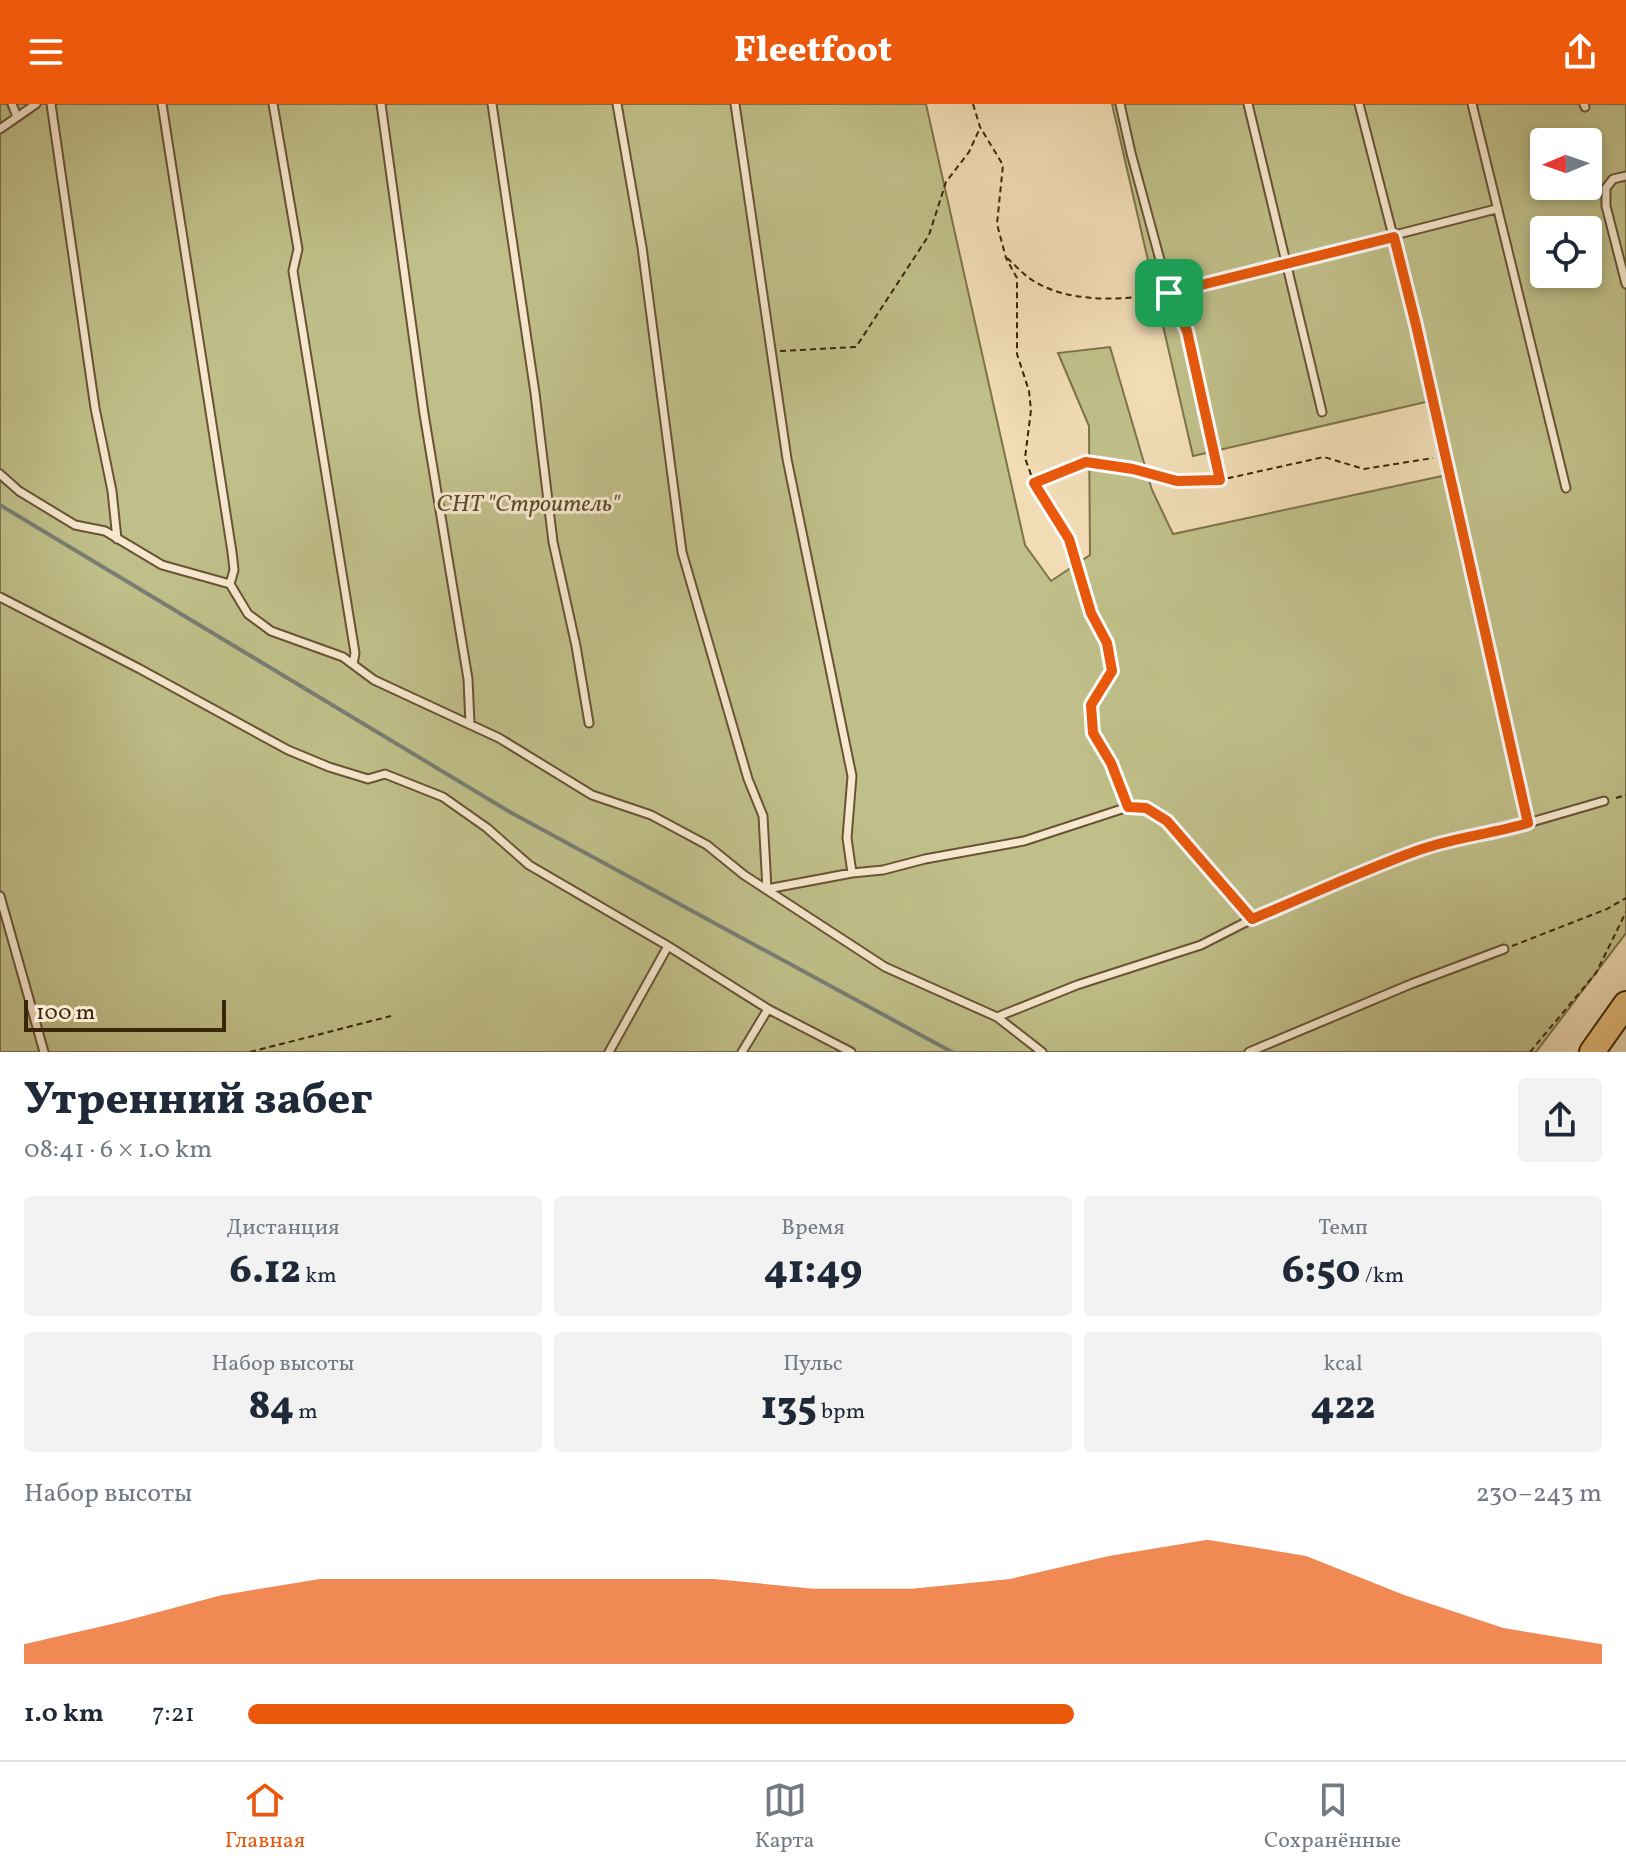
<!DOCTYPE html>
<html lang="ru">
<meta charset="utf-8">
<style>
body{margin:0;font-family:Vollkorn,serif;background:#f2f2f3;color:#1f2937;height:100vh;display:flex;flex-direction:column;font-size:30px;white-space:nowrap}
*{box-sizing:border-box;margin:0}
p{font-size:26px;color:#747a83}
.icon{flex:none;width:44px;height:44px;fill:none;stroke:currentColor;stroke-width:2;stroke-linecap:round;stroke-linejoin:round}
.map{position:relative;height:948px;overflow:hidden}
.side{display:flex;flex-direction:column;background:#fff;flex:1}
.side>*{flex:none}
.needle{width:52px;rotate:268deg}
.buttons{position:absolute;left:1530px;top:24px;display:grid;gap:16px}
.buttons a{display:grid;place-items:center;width:72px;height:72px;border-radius:8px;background:#fff;box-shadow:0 4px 12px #0003;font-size:40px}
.scale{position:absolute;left:24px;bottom:20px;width:202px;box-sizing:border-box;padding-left:8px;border:4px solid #3a2709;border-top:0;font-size:22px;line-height:28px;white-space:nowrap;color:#3a2709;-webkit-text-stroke:6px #f6e8cf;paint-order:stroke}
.pin{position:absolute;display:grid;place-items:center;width:68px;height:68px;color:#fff;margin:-34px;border-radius:16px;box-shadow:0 4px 12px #0006}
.round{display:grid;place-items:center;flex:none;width:84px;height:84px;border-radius:8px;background:#f2f2f3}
.headline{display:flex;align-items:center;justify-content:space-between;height:136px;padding:0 24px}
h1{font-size:44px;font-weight:800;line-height:60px}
.figures{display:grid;grid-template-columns:repeat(3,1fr);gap:12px;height:136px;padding:8px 24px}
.figures div{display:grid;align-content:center;border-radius:8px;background:#f2f2f3;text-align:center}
.figures b{font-size:40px;font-weight:800}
.figures small{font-size:22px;font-weight:400}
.figures p{font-size:22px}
.chart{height:224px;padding:16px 24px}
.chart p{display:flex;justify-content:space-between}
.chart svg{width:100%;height:144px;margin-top:8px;fill:#ea580c;opacity:.7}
ul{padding:0 24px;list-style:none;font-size:26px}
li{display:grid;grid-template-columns:128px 96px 1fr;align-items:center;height:60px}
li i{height:20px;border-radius:10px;background:#ea580c}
header{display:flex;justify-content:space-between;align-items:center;height:104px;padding:0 24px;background:#ea580c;color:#fff;font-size:36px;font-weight:800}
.dock{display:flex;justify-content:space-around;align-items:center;height:112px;border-top:2px solid #e0e1e3;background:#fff;font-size:22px;color:#747a83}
.dock a{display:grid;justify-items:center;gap:4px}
.dock .selected{color:#ea580c}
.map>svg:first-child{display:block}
</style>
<header><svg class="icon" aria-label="menu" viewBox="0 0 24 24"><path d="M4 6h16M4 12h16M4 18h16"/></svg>Fleetfoot<svg class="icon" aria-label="share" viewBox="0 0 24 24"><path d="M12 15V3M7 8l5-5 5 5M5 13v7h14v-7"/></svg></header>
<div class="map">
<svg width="1626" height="948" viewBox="0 0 1626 948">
<rect width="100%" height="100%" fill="#f1dcb5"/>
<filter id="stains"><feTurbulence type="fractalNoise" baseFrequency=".0025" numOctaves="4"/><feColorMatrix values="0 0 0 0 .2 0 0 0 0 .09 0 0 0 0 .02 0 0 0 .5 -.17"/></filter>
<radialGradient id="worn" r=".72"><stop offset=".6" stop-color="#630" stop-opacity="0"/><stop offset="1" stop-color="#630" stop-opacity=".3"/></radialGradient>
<path fill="#c0bf89" stroke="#7d7349" stroke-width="2" fill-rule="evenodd" d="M0,0H926L1025,441L1051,477L1090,451L1089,322L1058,249L1110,243L1152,386L1173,430L1456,369L1430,297L1193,352L1112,0H1626V829L1536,948H0ZM1544,38H1588V82H1544ZM1544,126H1588V170H1544Z"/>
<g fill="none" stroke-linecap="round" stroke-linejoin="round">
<path stroke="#787e73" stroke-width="4" d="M0,401L510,708L952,948"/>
<defs>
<path id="lane" d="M12,0L17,13
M51,0L95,304L112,387L117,435
M162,0L232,448L234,466L230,480
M273,0L298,145L293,167L355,549L353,560
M381,0L424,310L468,575L470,620
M492,0L535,289L553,438L576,542L589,619
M617,0L642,143L682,448L748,675L763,712L767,785
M735,0L787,355L852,672L847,734L852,769
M1120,0L1131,49L1169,189L1496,105
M1248,0L1322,308
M1359,0L1416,221L1445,352
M1472,0L1566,384
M1584,0L1585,3
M0,25L36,0
M1626,72L1613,75L1606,84V102L1626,180
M0,370L19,387L75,421L105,427L162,461L230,480L248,510L271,527L343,553L374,576L499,634L592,691L651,711L707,741L744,771L885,863L997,913L1042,948
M0,493L140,565L288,646L329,663L368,675L385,670L443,693L487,724L529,761L668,842L768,905L851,948
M767,785L852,769L883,766L925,755L1024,737L1128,703L1146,704L1167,717L1252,815
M0,792L44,948
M997,913L1077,881L1201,841L1252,815L1418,746L1460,733L1490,730L1604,697
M609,948L668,842
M742,948L768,905
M1249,948L1411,880L1504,845"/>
<path id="primary" d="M1592,948L1626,900"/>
</defs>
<use href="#lane" stroke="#685434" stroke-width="11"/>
<use href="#primary" stroke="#3a2709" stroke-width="28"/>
<path stroke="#3a2709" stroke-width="2" stroke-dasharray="6 4" stroke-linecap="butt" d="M973,0L980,23L1003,61L997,120L1006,154L1017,174V250L1029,287L1031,306L1025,354L1034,379L1069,435L1091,509L1107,539L1112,567L1091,601L1093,629L1111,659L1124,691
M1007,154C1015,161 1023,170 1032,176C1068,199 1117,196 1157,191
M1174,199L1187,227L1220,374
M780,247L856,243L929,131L946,78L969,48L980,24
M1447,362L1525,707
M1034,379L1086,358L1133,365L1177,377L1220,376L1324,353L1364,365L1433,354
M1616,694L1626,691
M1512,842L1607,805L1626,794
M250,948L391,912
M1530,948L1596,869L1626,808"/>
<use href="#lane" stroke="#f6e8cf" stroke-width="7"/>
<use href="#primary" stroke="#e8be7a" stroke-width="24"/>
</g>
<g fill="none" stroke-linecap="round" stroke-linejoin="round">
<defs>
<path id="route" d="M1394,133L1416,221L1528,719C1492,730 1455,733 1419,746C1363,766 1308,792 1252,815L1167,717L1146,704L1128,703L1111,659L1093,629L1091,601L1112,567L1107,539L1091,509L1069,435L1034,379L1086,358L1133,365L1177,377L1220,376L1187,227L1169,189Z"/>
</defs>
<use href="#route" stroke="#fff" stroke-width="16"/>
<use href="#route" stroke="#ea580c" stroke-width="10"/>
</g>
<g text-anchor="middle" stroke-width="6" stroke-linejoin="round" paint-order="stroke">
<g font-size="24" font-style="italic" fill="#5c4d29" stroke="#f6e8cf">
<text x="528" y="407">СНТ "Строитель"</text>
</g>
</g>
<rect width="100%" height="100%" filter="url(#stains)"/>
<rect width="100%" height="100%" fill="url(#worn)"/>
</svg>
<div class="buttons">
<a><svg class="needle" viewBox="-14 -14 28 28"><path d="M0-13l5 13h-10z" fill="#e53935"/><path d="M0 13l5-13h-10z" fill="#747a83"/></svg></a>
<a><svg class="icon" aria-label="locate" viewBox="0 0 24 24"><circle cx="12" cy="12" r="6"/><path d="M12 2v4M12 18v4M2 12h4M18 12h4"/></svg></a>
</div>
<div class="scale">100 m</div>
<div class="pin" style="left:1169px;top:189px;background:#1e9e55"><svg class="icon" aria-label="arrive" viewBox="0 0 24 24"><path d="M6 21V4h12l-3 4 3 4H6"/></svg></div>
</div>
<section class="side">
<div class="headline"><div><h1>Утренний забег</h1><p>08:41 · 6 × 1.0 km</p></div><a class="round"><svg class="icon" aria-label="share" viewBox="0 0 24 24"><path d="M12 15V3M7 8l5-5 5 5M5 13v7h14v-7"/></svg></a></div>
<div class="figures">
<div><p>Дистанция</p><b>6.12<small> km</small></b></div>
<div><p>Время</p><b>41:49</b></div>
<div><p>Темп</p><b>6:50<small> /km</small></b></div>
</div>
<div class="figures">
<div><p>Набор высоты</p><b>84<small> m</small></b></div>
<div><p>Пульс</p><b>135<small> bpm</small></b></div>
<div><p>kcal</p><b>422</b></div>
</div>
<div class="chart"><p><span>Набор высоты</span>230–243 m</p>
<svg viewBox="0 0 160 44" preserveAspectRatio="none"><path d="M0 44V38L10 31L20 23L30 18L40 18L50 18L60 18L70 18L80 21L90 21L100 18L110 11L120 6L130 11L140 23L150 33L160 38V44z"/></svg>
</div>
<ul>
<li><b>1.0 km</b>7:21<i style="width:61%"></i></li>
</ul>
</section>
<nav class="dock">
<a class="selected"><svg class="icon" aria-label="home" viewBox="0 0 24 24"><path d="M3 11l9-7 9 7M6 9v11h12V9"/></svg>Главная</a>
<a><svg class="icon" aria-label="map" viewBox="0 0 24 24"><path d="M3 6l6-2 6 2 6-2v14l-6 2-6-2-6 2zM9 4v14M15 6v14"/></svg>Карта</a>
<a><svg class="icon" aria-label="saved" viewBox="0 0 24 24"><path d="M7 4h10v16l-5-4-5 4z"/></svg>Сохранённые</a>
</nav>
